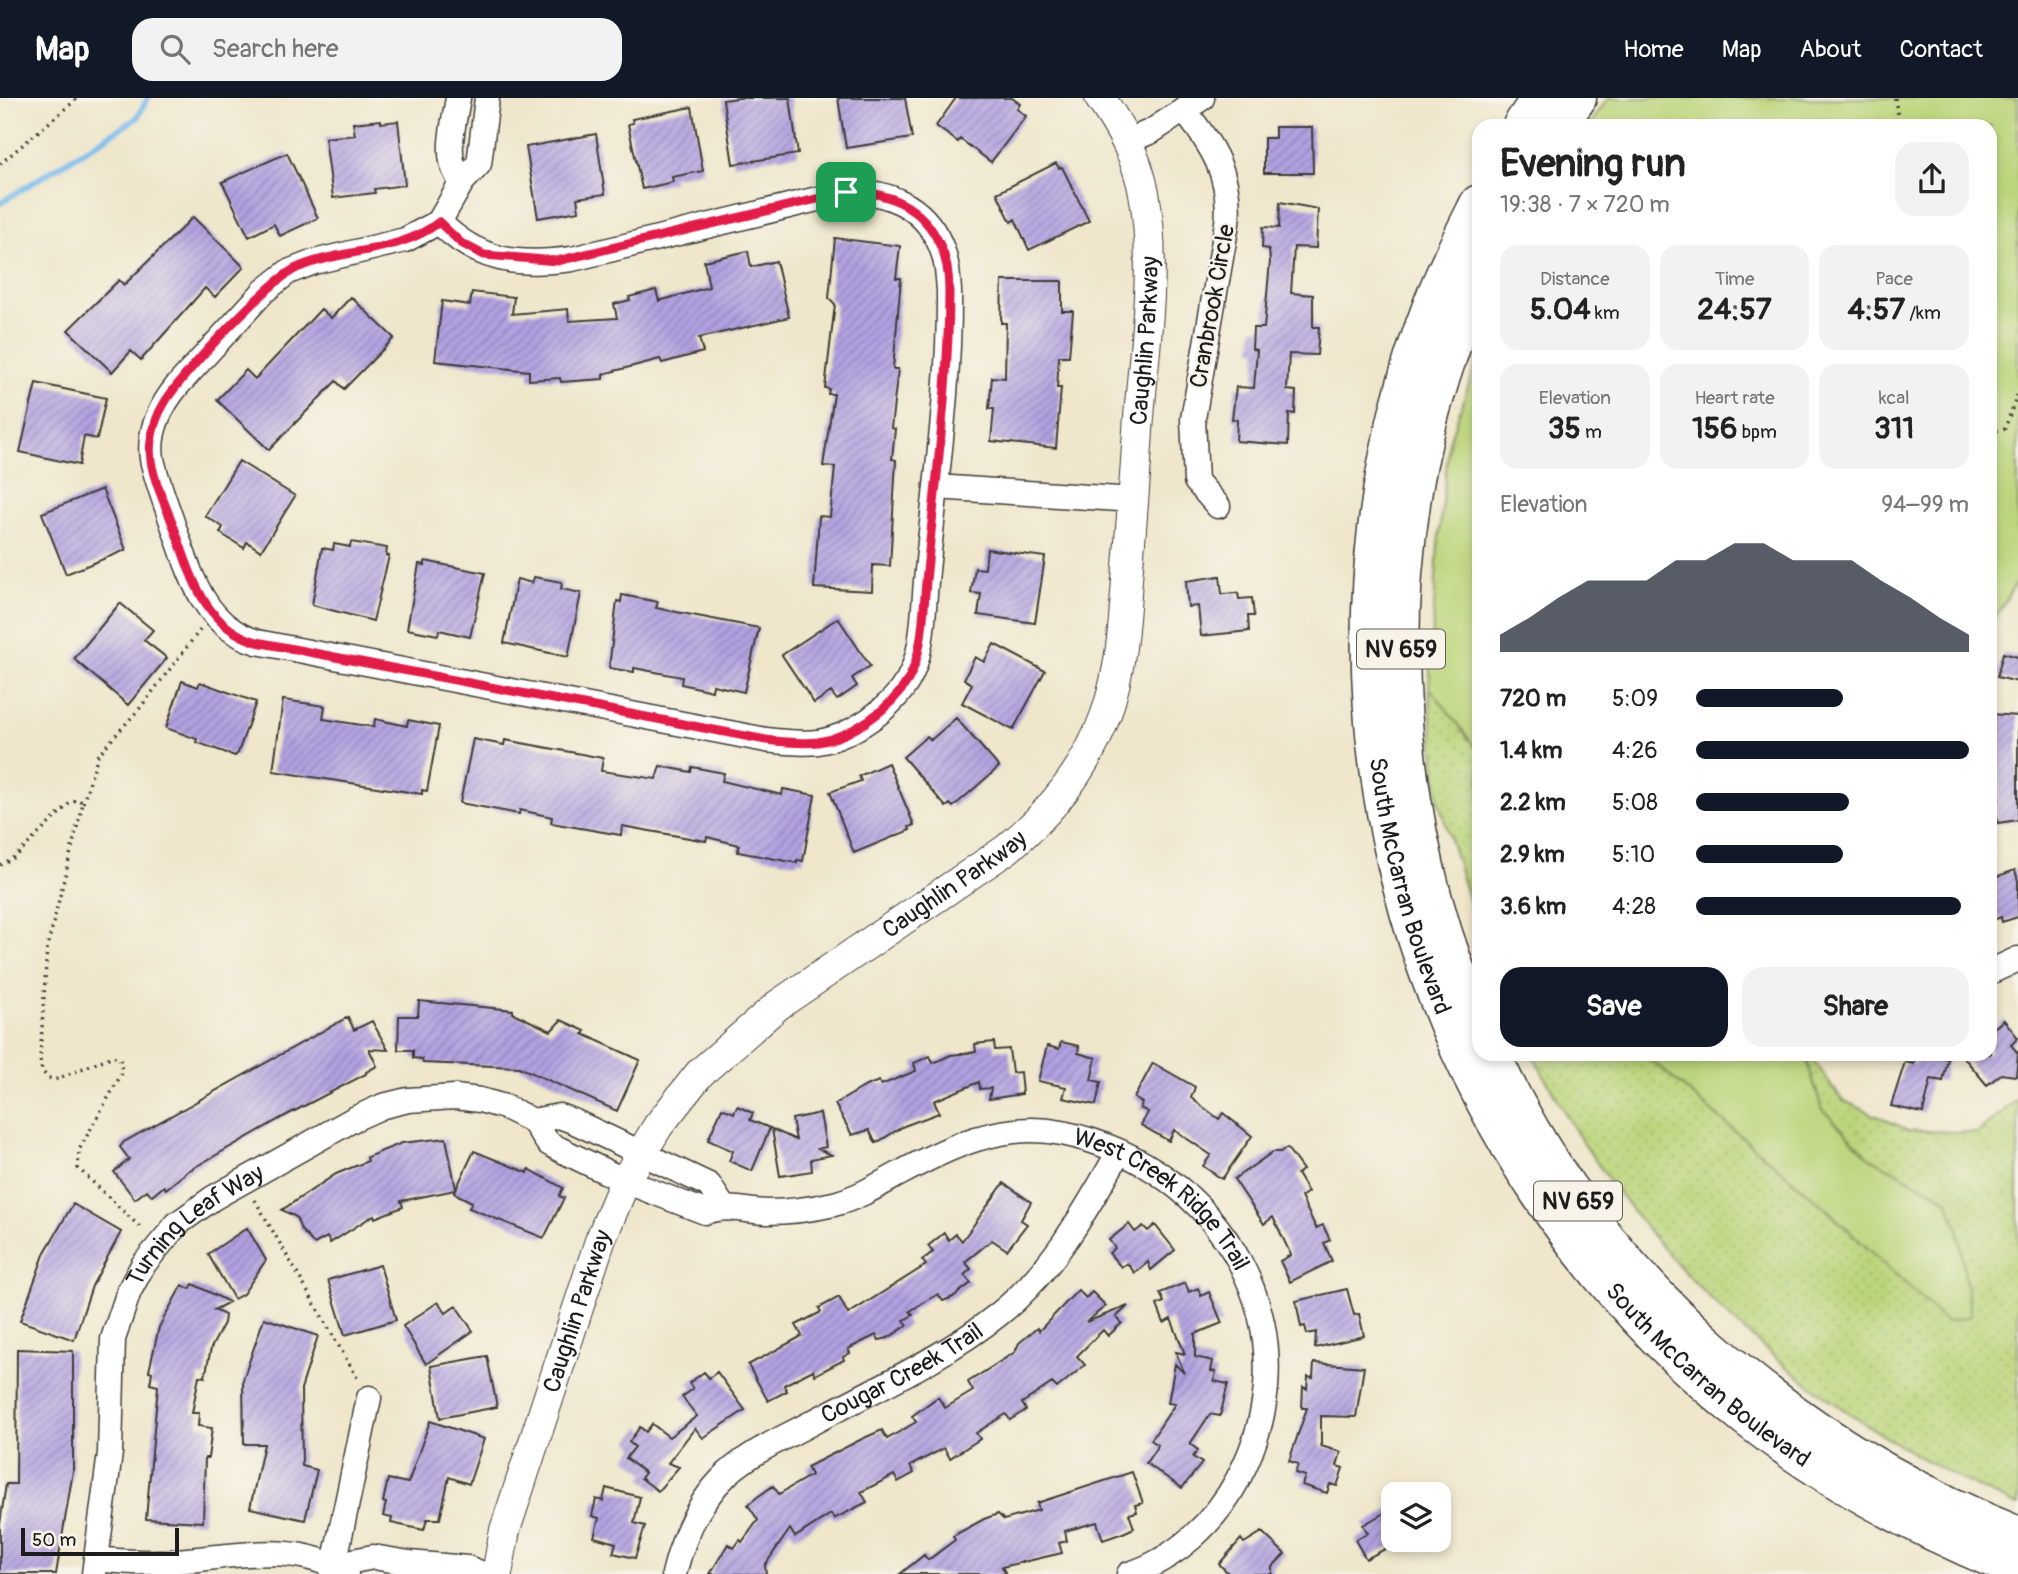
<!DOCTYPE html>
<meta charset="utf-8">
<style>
body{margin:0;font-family:Pangolin,sans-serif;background:#f2f2f2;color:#222;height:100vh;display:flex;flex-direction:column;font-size:26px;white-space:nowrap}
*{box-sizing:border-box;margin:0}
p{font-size:23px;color:#767676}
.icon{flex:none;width:38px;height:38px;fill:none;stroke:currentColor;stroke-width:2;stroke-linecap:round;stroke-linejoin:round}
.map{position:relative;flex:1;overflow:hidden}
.drawer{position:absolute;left:1472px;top:21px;width:525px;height:942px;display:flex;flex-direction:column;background:#fff;border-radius:21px;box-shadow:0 4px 10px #0003}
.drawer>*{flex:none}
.tools{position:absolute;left:1381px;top:1384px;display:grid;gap:14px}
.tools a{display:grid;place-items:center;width:70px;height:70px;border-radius:14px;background:#fff;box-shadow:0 4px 10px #0003;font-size:35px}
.scale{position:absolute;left:21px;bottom:18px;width:158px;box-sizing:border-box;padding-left:7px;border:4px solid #1c1c1c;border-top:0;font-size:19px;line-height:24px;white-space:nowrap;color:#1c1c1c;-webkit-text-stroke:5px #f7f3e8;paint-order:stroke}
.pin{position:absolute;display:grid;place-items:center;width:60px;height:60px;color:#fff;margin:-30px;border-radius:14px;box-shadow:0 4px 10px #0006}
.round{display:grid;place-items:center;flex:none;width:74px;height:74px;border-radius:21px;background:#f2f2f2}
.overview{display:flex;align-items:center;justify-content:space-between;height:119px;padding:0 28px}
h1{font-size:38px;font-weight:800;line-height:52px}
.stats{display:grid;grid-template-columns:repeat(3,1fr);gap:10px;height:119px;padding:7px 28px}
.stats div{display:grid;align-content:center;border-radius:18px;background:#f2f2f2;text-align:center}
.stats b{font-size:30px;font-weight:800}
.stats small{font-size:19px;font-weight:400}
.stats p{font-size:19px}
.chart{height:196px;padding:14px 28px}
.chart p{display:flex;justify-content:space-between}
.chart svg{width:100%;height:126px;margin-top:7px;fill:#111827;opacity:.7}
.action{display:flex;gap:14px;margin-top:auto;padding:14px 28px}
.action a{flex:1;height:80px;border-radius:21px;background:#111827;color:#fff;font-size:28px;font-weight:800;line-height:80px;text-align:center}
.action a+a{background:#f2f2f2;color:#222}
ul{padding:0 28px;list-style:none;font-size:23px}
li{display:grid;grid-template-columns:112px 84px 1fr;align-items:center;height:52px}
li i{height:18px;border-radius:9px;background:#111827}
header{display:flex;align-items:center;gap:42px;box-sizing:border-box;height:98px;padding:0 35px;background:#111827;color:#fff}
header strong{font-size:33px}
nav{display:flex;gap:38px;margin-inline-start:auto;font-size:24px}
.search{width:490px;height:63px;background:#f2f2f2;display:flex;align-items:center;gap:18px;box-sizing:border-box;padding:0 24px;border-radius:21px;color:#767676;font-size:26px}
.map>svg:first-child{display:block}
</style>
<header>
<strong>Map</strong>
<div class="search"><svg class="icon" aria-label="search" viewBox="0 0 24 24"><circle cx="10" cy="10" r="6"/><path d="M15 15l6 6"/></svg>Search here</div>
<nav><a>Home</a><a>Map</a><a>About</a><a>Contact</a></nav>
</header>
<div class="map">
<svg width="2018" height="1476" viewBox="0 0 2018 1476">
<defs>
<pattern id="garden-dots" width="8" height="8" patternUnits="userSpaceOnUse" patternTransform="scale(1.75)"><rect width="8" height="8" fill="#bbd57b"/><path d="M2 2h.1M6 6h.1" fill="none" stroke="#a0b66a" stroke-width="1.8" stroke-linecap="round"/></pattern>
<pattern id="building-hatch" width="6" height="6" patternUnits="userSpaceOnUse" patternTransform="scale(1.75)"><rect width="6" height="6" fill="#b2a1e1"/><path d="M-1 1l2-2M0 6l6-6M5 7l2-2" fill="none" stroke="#9082b6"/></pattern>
</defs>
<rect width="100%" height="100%" fill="#f7f3e8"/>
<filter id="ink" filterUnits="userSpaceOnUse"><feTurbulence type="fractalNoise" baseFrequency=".0143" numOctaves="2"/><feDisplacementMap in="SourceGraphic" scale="14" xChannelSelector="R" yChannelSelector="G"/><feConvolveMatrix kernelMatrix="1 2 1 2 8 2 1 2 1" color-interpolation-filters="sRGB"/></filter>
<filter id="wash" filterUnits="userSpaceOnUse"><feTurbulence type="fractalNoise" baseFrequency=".00686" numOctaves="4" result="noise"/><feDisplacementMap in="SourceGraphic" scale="28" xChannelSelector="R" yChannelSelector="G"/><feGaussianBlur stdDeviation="1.57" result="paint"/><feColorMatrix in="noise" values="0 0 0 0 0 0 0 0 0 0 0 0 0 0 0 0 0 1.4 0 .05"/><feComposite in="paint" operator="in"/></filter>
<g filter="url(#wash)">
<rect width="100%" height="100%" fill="#efe6cb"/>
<path fill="#bbd57b" stroke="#6c784c" stroke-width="2" d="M1608,0H2018V481L1990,529V28H1589Z
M1479,257V654L1429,589L1438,447L1449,344Z
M1644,956H1805L1822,1012L1916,1084L1947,1101L1958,1130L1971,1218L1946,1224L1823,1108Z"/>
<path fill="url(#garden-dots)" stroke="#6c784c" stroke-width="2" d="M1429,589L1479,654V836L1438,701Z
M1532,956H1644L1823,1108L1946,1224L1971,1218L1958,1130L1947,1101L1870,1060L1822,1011L1805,956H1809L1842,1002L1908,1032L1977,1035L2018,1001V1408C1838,1330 1690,1207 1582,1043C1564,1015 1548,984 1532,956Z"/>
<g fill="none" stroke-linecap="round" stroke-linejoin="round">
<path stroke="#76baec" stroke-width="6" d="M0,105L137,20L148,0"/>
</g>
<g id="blocks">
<path fill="url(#building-hatch)" d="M738,0H790L798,56L733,66L723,2Z
M838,0H905L912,40L846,50Z
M956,0H1012L1020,6L1017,11L1026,18L991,64L960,41L958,44L936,28Z
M692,9L703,73L672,79L673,84L642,91L628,26L633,25L632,21Z
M381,22V25L398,23L405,87L374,91L375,95L333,100L325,40L355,37L353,25Z
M1275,29H1312L1313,75H1264V40H1275Z
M596,36L605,96L577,100L579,113L538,120L526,49Z
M287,55L318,120L280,138L274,126L249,139L222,84Z
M1056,65L1059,70L1062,69L1089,123L1029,152L1015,121L1011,124L997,95Z
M1280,104L1318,111L1316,150L1294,149L1291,195L1313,197V229H1319L1317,257L1289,256L1287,292L1296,293L1295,316L1289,315L1288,347L1236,343L1237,322L1232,321L1236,289L1254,290L1257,252L1252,251L1253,230H1264L1270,163L1269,151L1262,150L1263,129L1279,130Z
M193,119L244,169L215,199L205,190L141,262L131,253L112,274L68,232L119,182L124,187Z
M835,140L900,148L896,180H901L893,271H898L891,330L895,331L892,361L896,362L890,468L873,467L872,493L814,490L819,418L830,419L835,369L823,368L834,296H828L829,291L825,290L835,206L829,200Z
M748,153L751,169L776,163L789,219L699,240L703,254L662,265L660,261L603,276V281L561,284L560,280L529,282V273L435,263L442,203L470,207L472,194L514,199L512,216L568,211L569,223L617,220L614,206L630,202L629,199L656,192L659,203L709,189L704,163Z
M1002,183H1062V213H1073L1069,258H1059L1057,290H1061L1056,350L991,343L994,311H989L992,279L1005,280L1006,225H1001Z
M351,199L394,240L344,291L336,283L269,352L217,302L246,272L255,281L321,211L331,220Z
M36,285L106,300L97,341L84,338L79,367L20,354Z
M239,363L295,398L261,453L247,444L244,450L220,435L223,429L205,418Z
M102,391L126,452L66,476L42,415Z
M351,444L387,450L386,457L389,458L373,523L312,507L322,450L333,452L334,446L350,449Z
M987,451L1045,459L1035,525L978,517L981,496L971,495L975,470L985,471Z
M425,463L485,475L470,539L439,532L438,537L407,531L419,466L425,467Z
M1220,478L1222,496L1238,495L1239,501L1252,500L1254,518H1248L1249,533L1201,538L1198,508L1188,509L1186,483Z
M534,479L562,484L561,491L581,495L568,559L504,545L517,481L532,485Z
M622,497L658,504L656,510L759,530L744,594L713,587L712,593L681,586L682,579L634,570V574L609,570L617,503L621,504Z
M120,505L153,532L144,542L167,560L128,607L74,561Z
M838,520L870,568L852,580L857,588L837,602L831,594L814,605L782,557Z
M994,546L1045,573L1013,632L962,605L972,586L964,581L975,559L984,564Z
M2003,555L2018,559V584L1997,579Z
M182,583L198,589L200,584L256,604L238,655L235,658L196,644L197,641L166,630Z
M283,602L325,608L323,621L374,629L375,621L407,628L408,622L439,628L427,693L422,692V696L273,673Z
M1990,616L2018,618V722L1998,725L1994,701H1999L1990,644Z
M956,620L999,669L953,709L950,706L946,709L903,659L927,638L931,642Z
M473,641L504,647L505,642L603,660L601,673L656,681L660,668L691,674L692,669L724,675L722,683L782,697L783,691L815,697L803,763L797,762V765L738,754L739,747L707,739L706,743L622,728L621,737L551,725L552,719L520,712L519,716L460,705Z
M888,665L914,727L909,729L910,732L854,755L830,694L861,683L859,678Z
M2015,772L2018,783V819L2002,824L2001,819L1993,822L1990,781Z
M419,903L513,912V915L551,933L561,922L585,933L583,936L640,962L617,1013L519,969L423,965L422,961L413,960V952H398L399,918H418Z
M348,919L354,932L372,923L388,952L369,951L377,968L366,974V976L283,1019L188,1073L166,1091L164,1088L152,1098L147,1092L135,1101L114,1074L129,1061L120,1049L124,1044Z
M2004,922L2018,940L2011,947L2018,955L2016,978L2001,976L1987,987L1961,956H1990V933Z
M994,944L995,952L1009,951L1012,975L1020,974L1022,996L989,1001L991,990L980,991L979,984L934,1003L939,1015L904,1028L876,1045L869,1032L852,1037L835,1006L866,988L879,983L881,987L916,973L914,965L930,958L933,965L951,957L976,954L975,946Z
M1061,944L1079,948L1078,955L1096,960L1091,982L1101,984L1096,1007L1063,1000L1066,989L1038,983L1047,948L1059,951Z
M1916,956H1930L1948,961L1943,983L1931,981L1923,1015L1891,1008L1905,964L1914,966Z
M1153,965L1195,989L1191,1000L1219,1021L1223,1015L1252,1038L1222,1081L1203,1068L1211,1057L1174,1032L1169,1043L1141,1027L1148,1014L1140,1010L1142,1005L1134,1000Z
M737,1008L753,1015L750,1022L770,1030L752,1073L729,1063L733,1053L708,1042L722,1010L734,1015Z
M820,1015L826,1049L818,1051L832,1057L811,1061L812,1073L780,1078L772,1031L796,1042L792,1021Z
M446,1040L456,1091L474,1053L528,1075L529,1071L563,1090L559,1098L564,1100L544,1140L469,1110L472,1104L454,1095L455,1092L401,1103L403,1109L375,1120L374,1117L330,1145L327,1139L314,1146L301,1132L296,1119L282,1112L336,1076L368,1063L367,1059L402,1045Z
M1287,1050L1303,1072L1297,1076L1308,1094L1301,1099L1316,1130L1323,1127L1330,1142L1324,1145L1332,1163L1290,1184L1280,1163L1291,1157L1273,1119L1264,1126L1234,1081L1273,1054H1280Z
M1004,1085L1031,1104L1021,1122L1027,1126L1007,1152L992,1142L965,1164L971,1171L964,1177L971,1185L953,1199L943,1203L938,1196L910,1213L913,1217L904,1222L908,1227L888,1240L879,1242L876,1237L848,1251L850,1255L843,1259L844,1262L815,1277L813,1272L784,1287L787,1293L768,1303L748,1267L802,1238L796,1227L821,1214L819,1210L839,1199L848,1216L926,1167L922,1162L933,1154L928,1148L944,1135L949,1142L956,1136L962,1143Z
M73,1106L121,1134L92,1188L74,1242L20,1223L45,1154Z
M1129,1126L1135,1134L1143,1128L1148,1133L1155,1127L1175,1152L1151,1172L1148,1164L1135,1175L1127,1165L1121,1169L1109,1155L1115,1150L1109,1142Z
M247,1130L266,1162L243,1196L234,1201L208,1156Z
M380,1167L396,1222L345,1237L328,1182Z
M1185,1185L1189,1194L1198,1190L1201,1198L1209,1194L1222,1225L1195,1236V1259L1213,1263L1211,1273L1216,1274L1214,1283L1228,1286L1220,1318L1210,1316L1190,1346L1198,1352L1193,1359L1202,1365L1182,1390L1146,1365L1158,1347L1151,1342L1175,1306L1168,1305L1175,1266L1184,1275L1176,1254L1185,1256L1171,1221L1164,1225L1157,1207L1164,1204L1160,1195Z
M193,1186L229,1204L214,1212L225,1217L224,1225L211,1250L205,1279L199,1278L192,1315H199L198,1328L212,1330L208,1360H205L203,1424L146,1421L158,1288L150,1286L152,1274L149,1273L159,1229L182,1187L190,1191Z
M1347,1191L1354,1217L1359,1216L1364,1238L1315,1250L1316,1234L1307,1236L1305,1228L1301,1229L1296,1203Z
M1078,1192L1086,1200L1092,1194L1106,1208L1086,1224L1128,1208L1116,1219L1122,1225L1108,1238L1103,1232L1077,1258L1085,1267L1057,1290L1052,1285L1022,1305L1026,1312L1010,1322L1006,1316L976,1335L980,1341L950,1360L944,1350L910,1368L914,1375L898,1384L894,1377L861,1394L867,1404L834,1421L831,1416L795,1439L790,1431L765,1467L766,1476H710L728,1446L734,1450L740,1442L742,1444L758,1422L748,1407L756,1400L773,1388L779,1396L811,1377L807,1369L862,1341L882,1332L887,1341L916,1324L912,1318L938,1299L945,1310L973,1293L968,1284L1015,1254L1019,1245L1037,1230L1039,1233Z
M438,1204L446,1215L456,1208L473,1233L426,1266L403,1228Z
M264,1220L318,1238L301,1291L302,1368L317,1372L305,1422L250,1410L264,1346H244L243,1282Z
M17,1251L73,1253V1373L56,1476H0V1426L6,1386H16Z
M487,1258L497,1309L440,1320L431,1268Z
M1314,1265L1364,1269L1356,1319L1321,1318V1348L1341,1354L1337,1368L1343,1370L1337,1388L1330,1386L1327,1395L1302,1387L1305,1378L1295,1375L1298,1366L1289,1363L1307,1310H1302L1303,1289L1307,1291L1308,1279L1313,1280Z
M704,1274L709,1280L717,1274L745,1312L703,1340L695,1330L668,1365L679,1369L658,1393L641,1380L645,1375L626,1360L635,1349L629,1344L640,1329L646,1334L652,1326L669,1339L697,1318L682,1299L693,1291L689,1285Z
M430,1323L484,1341L469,1386L449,1379L440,1421H427L424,1432L391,1425L392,1420L383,1418L386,1405L383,1404L388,1381L408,1385Z
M1132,1374L1143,1405L1135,1407L1137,1414L1129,1416L1134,1430L1123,1435L1103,1442L1097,1424L1065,1433L1067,1443L1059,1445L1062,1455L1002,1469L1006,1476H900L924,1457L928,1462L955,1442L953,1438L984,1421L998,1416L1004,1422L1039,1412L1037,1405Z
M606,1390L640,1399L634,1425L645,1428L635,1460L613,1455L616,1445L594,1439L599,1420L592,1418L596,1401L603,1403Z
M1393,1410V1447L1366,1461L1355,1442L1368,1435L1363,1427Z
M1262,1434L1285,1456L1272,1469V1476H1229L1219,1466L1241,1441L1244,1445Z"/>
</g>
</g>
<g filter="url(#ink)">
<use href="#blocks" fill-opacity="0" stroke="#3c3a36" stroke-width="2"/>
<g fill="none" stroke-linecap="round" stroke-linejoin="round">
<defs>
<g id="minor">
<path d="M458,0C454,27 442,61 462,84"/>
<path d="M1184,12C1212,47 1232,78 1227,125L1193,321L1196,383L1218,408"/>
<path d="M1128,43L1152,33L1202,0"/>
<path d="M439,124C478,164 518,168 572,161L846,94C886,92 923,107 940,146C947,161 948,178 949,193C950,286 936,381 927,473C923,507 925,552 908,582C891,611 851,639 818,644C801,646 783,644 766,642L257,544C203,528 190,475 173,427C166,406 157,384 152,361C148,334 160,309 177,288L264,193L288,174L314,164L405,142L439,124L462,84L479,66L487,0"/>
<path d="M936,389L1134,402"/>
<path d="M1990,874L2018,861"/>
<path d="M533,1023L559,1018L573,1023L709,1087L722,1107"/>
<path d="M96,1461C123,1464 150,1466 177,1463C231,1459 298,1442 346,1476"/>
<path d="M333,1467L373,1459L409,1465L467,1470L483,1476"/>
<path id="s1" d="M94,1476L110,1355L113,1241L129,1193L143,1167L177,1126L213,1100L354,1021L383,1008L408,1002L455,999L480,1002L505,1009L533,1023L548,1045L559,1051L625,1083L705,1114C726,1106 744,1113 767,1114C790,1114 812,1111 834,1106C857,1100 877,1088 897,1077C948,1049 1002,1023 1062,1035C1222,1068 1318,1232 1238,1381C1216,1423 1175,1462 1129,1476"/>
<path d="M332,1476L369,1300"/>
<path id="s2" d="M674,1476C683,1438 699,1402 728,1375C754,1352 786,1339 815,1323C877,1290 944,1260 999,1216C1052,1174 1086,1112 1119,1054"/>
</g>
<g id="tertiary">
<path id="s3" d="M497,1476L505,1432L600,1143L625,1083L658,1028L700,975L778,907L1007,751C1051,714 1087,671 1106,616C1121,573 1124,526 1127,481C1131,431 1135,382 1138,333C1143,255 1158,172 1144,95C1137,59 1121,30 1100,0"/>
</g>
<g id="primary">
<path d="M1522,28L1541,0"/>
<path d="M1557,28L1577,0"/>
<path id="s4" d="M1479,106C1463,138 1446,171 1433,205C1280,602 1417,1060 1749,1321C1830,1385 1923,1432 2018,1471"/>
<path d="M1479,174C1451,245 1425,317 1413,392C1384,570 1404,765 1479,929"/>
<path d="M1491,956C1592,1180 1792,1348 2018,1438"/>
</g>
</defs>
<use href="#minor" stroke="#3c3a36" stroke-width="27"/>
<use href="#tertiary" stroke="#3c3a36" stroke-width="32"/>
<use href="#primary" stroke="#3c3a36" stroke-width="41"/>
<path stroke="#3c3a36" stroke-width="3.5" stroke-dasharray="2 5" stroke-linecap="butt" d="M1895,0L1899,28
M0,66L78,0
M1990,335L2005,330L2018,295
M83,705L98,657L140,610L200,532
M0,767L16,758L70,705L78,701L83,705L47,850L40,962L42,973L48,980L57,981L113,958L120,961L122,975L79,1052L78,1070L143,1132
M255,1102L359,1283"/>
<use href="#minor" stroke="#fff" stroke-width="24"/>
<use href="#tertiary" stroke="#fff" stroke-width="30"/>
<use href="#primary" stroke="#fff" stroke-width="38"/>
</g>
</g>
<g fill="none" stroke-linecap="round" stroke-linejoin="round" filter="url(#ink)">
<defs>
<path id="route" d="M846,94C886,92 923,108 940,147C947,161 949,178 949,193C949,286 936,381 927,473C923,507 925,551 908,582C891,611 851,639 818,644C801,646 783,644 766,642L257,544C205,529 192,480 176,435C167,408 146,372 151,343C153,330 158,315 165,304C182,276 271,180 299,169C344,150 399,156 439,124L461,145L484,157L557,163Z"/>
</defs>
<use href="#route" stroke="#fff" stroke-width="14"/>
<use href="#route" stroke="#e11d48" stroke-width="9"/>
</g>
<g text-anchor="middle" stroke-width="5" stroke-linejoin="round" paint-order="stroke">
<g fill="#f7f3e8" stroke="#5e5c59" stroke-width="2">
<rect x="1357" y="531.5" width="88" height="39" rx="5"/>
<rect x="1534" y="1083.5" width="88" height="39" rx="5"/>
</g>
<g font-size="23" font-weight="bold" fill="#1c1c1c">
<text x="1401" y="559">NV 659</text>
<text x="1578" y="1111">NV 659</text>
</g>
<g font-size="24" fill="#1c1c1c" stroke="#f7f3e8">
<text transform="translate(1212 208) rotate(-80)" y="8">Cranbrook Circle</text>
<text dy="8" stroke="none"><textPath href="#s3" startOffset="1472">Caughlin Parkway</textPath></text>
<text dy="8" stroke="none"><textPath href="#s3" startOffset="863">Caughlin Parkway</textPath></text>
<text dy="8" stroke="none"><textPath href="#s4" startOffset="704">South McCarran Boulevard</textPath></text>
<text dy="8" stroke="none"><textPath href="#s1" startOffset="1458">West Creek Ridge Trail</textPath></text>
<text dy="8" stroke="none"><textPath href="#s1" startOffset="382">Turning Leaf Way</textPath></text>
<text dy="8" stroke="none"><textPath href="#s3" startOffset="275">Caughlin Parkway</textPath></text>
<text dy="8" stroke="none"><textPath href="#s2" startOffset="317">Cougar Creek Trail</textPath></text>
<text dy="8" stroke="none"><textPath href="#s4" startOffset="1290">South McCarran Boulevard</textPath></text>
</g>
</g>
</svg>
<div class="tools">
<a><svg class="icon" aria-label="layers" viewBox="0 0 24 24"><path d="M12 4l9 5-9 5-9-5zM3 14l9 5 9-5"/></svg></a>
</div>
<div class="scale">50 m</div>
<div class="pin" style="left:846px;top:94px;background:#1e9e55"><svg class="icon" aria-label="arrive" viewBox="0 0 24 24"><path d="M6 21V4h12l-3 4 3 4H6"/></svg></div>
<section class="drawer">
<div class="overview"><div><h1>Evening run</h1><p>19:38 · 7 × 720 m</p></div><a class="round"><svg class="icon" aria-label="share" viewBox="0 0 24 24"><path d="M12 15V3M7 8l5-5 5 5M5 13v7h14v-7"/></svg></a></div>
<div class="stats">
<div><p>Distance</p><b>5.04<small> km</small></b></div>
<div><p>Time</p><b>24:57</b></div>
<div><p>Pace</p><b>4:57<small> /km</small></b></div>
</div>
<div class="stats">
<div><p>Elevation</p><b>35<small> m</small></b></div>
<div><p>Heart rate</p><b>156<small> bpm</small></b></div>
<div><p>kcal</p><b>311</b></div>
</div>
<div class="chart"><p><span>Elevation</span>94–99 m</p>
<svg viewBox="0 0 160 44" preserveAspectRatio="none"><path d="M0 44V38L10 32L20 25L30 19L40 19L50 19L60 12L70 12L80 6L90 6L100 12L110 12L120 12L130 19L140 25L150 32L160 38V44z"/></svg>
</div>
<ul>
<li><b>720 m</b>5:09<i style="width:54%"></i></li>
<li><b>1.4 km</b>4:26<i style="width:100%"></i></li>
<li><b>2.2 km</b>5:08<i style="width:56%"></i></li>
<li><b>2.9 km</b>5:10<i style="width:54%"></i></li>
<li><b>3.6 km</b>4:28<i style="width:97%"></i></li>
</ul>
<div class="action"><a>Save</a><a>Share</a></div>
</section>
</div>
